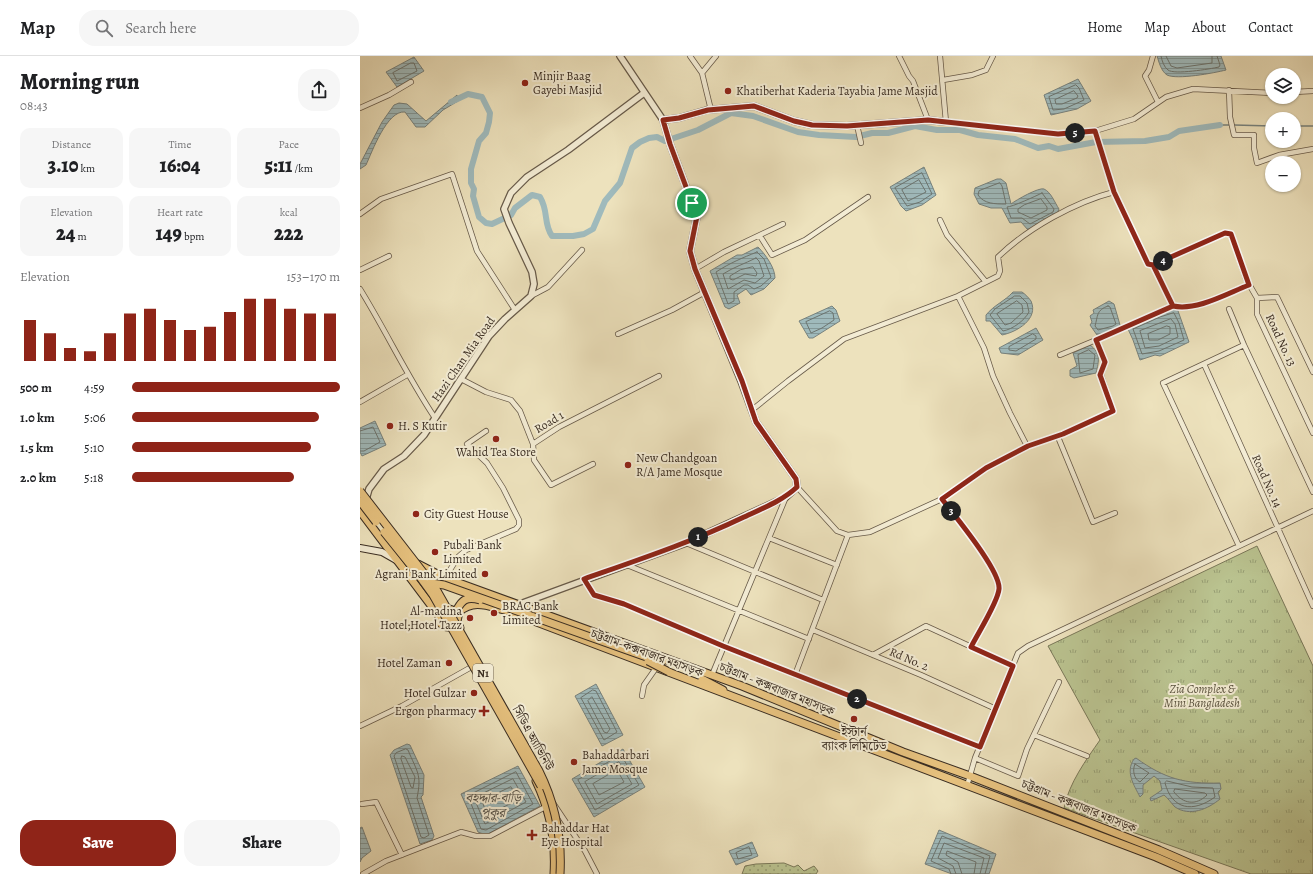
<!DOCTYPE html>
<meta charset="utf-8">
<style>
body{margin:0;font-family:Alegreya,"Noto Serif Bengali",serif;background:#f6f6f6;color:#202124;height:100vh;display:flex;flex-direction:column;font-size:15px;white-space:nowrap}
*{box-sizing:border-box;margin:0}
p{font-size:13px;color:#757577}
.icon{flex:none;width:22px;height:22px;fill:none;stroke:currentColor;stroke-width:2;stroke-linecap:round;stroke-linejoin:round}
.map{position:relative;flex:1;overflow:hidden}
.sheet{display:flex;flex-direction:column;background:#fff;width:360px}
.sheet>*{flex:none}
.tools{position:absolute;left:905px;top:12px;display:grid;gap:8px}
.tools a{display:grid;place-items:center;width:36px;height:36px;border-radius:50%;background:#fff;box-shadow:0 1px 3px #0004;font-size:20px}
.pin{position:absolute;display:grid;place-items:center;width:34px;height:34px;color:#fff;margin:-17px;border:2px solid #fff;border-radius:50%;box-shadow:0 1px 4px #0007}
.km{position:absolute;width:20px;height:20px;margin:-10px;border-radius:50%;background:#222;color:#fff;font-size:11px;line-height:20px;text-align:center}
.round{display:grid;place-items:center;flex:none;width:42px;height:42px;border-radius:16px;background:#f6f6f6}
.overview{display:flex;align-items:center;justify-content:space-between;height:68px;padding:0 20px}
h1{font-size:22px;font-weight:800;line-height:30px}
.stats{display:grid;grid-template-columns:repeat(3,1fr);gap:6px;height:68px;padding:4px 20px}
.stats div{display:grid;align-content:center;border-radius:10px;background:#f6f6f6;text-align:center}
.stats b{font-size:20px;font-weight:800}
.stats small{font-size:11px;font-weight:400}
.stats p{font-size:11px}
.chart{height:112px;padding:8px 20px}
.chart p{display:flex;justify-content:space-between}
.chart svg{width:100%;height:72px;margin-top:4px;stroke:#8f2418;stroke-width:6}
.cta{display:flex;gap:8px;margin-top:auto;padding:8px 20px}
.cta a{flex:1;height:46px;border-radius:16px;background:#8f2418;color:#fff;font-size:16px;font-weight:800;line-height:46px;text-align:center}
.cta a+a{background:#f6f6f6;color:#202124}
ul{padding:0 20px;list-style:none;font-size:13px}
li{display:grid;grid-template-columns:64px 48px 1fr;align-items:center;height:30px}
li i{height:10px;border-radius:5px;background:#8f2418}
header{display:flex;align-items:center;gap:24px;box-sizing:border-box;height:56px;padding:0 20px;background:#fff;border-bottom:1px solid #e0e0e0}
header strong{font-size:19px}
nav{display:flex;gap:22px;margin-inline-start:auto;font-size:14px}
.search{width:280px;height:36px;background:#f6f6f6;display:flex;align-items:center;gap:10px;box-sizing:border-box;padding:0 14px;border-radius:16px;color:#757577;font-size:15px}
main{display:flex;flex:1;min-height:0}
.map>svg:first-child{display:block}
</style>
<header>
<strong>Map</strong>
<div class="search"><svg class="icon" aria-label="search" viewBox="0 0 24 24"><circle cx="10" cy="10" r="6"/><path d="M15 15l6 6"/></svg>Search here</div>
<nav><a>Home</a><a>Map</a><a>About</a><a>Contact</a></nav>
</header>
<main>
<section class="sheet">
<div class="overview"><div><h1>Morning run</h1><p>08:43</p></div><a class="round"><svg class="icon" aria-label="share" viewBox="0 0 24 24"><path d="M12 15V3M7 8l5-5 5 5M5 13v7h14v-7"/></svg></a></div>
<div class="stats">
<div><p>Distance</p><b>3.10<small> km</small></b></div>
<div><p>Time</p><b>16:04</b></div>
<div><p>Pace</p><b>5:11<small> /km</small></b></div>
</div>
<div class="stats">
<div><p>Elevation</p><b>24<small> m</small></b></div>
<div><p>Heart rate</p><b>149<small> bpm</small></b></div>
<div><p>kcal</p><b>222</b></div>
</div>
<div class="chart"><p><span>Elevation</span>153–170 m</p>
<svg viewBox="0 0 160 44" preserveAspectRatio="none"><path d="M5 44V19M15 44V27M25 44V36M35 44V38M45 44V27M55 44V15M65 44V12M75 44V19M85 44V25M95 44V23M105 44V14M115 44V6M125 44V6M135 44V12M145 44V15M155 44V15"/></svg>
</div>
<ul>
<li><b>500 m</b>4:59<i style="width:100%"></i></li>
<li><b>1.0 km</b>5:06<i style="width:90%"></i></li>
<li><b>1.5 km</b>5:10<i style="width:86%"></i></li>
<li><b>2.0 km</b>5:18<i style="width:78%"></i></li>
</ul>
<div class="cta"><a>Save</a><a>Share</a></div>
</section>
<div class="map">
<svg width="953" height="818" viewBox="0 0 953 818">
<defs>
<pattern id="grass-dots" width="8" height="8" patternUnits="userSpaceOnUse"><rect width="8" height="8" fill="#bac390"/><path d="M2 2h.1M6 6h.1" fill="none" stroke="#989f75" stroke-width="1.8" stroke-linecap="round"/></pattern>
<pattern id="park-tufts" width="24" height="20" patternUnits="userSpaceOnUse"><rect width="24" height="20" fill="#bac390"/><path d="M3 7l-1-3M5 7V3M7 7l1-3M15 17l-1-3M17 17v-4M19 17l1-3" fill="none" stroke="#989f75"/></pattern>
<pattern id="water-rules" width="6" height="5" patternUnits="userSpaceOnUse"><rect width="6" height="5" fill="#9fbabc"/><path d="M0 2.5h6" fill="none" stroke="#839898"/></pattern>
</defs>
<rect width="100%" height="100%" fill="#ede2bd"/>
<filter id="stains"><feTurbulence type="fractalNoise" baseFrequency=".005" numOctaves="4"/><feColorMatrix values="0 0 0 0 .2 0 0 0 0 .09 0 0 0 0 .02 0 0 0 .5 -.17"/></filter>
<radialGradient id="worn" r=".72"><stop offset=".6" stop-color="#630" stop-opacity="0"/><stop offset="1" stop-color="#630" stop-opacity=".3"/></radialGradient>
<path fill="url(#grass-dots)" stroke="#7a7859" d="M424,807L434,811L438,809L444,815L454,810L458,815L456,818H382L385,810L396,808Z"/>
<path fill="url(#park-tufts)" stroke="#7a7859" d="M897,490L953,610V818H891L704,752C709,727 726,704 740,684L688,590Z"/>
<path fill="url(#water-rules)" stroke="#77827e" d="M797,0H861L866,14C854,17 817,24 807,19C801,15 799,6 797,0Z
M54,1L64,15L37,31L26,16Z
M718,23L731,45L717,53L691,59L684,39Z
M97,39L98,45L83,54L65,71H56L45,56C27,54 12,96 6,109L0,113V108L22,66L34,49L39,47L47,48L66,65Z
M564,111L576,139L562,149L546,155L541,150L530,131Z
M637,123H641L646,127L651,148C656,144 679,131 684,133C691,136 695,147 699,153L697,158L668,174L661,166L650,167L642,152H631L619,148L614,138L615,132Z
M398,191C406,199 415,212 415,222L404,233L391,239L386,233L377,239L380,247L369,253L365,251L350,215L377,199H382Z
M653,236H662C665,238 669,242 671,245C679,263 657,276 642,279L630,265H626V259C634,249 645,245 653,236Z
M749,245L754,248L760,269L756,274L737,279L730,269L732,266L730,260L734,257L733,254Z
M472,250L476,254L480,265L453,282H449L439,265Z
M817,252L829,286L800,300L795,299L780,304L773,284L768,273L769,270L799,257Z
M676,272L683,284L658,299L641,297L639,292Z
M730,289C741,297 739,305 736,317L714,322L710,320V314L717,310L713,297Z
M15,365L26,389L2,400L0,396V372Z
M236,628L263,679L242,690L215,640Z
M47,688L50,689L64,719L63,739L61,741L74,780L72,784L60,788L30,699L34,694Z
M263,693L285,731L234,761L212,723Z
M776,702C805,723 825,728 860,727L861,733L858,736L860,743C848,753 830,761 815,751C811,747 808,742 804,739L791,745L790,742L802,734L800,725L794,720L783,729V738L780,741C774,729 765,716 774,703Z
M158,710L180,750L126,779L118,776L101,738Z
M2,771L11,795L2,802L0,806V772Z
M579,774L636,798L629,818H592L565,808Z
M392,786L398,800L376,809L369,795Z"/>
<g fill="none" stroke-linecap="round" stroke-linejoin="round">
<path stroke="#6c746f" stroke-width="1" d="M801,0C802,5 804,11 808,14C814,19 850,13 859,11L860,9L857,0
M806,0L811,10L817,12L852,7V0
M51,7H54L57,15L37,25L33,17Z
M716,29L719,32L724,44L704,53L693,54L689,41Z
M714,35L718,40L717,42L702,48H696L695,44Z
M562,117L572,138L560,146L547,150L535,132Z
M559,124L566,136L548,145L542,134Z
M640,127L642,130L646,148C635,148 624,148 618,139L619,135Z
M682,137L694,153L693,156L670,168L662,162H651L647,151C652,151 676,140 682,137Z
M681,143L687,151V154L671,162L658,156V153L664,149Z
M397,196L404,203L411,221L401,230L394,233L388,229H384L374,236V245L368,248L356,216C370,207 382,202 397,196Z
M396,202L399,205L404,220L395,227L384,224L368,233L363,218C374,211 384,208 396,202Z
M393,211L397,217L396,220L385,218L373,224L370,223V220L380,214Z
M655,240H660L667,247L669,256C664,265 653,273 643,275L630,259L635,253Z
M657,245L662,249L663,256L651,267L645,269L637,258Z
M748,250L750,251L756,268L753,270L738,274L735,270C738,260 736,254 748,250Z
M470,255L473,257L474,264L462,272L451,277L446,266Z
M814,257L819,267L824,284L799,295L782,298L773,273L800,261Z
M811,263L815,268L818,281L799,290L785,292L780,275Z
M807,270L810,271V278L798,284H789L788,278Z
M673,278L676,280V283L656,295L649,294V291Z
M729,294L735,299L733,313L720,317L718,299Z
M0,375L13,371L20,386L4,395H0
M233,634L236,635L257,676L244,684L221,642Z
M232,641L250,673L247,677L244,676L228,645Z
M46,693L48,694C57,716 62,718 57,742L69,779L64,782L61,781L34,700L36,697Z
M261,699L279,729L235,754L218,724Z
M42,700L45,701L55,721L53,732L51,731L41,703Z
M259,706L272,728L237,748L225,726Z
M775,708L789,717L780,726C774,723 772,714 775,708Z
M257,714L264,726L239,739L233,728Z
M156,716L173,748L126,774L121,773L108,740Z
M153,723L166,746L125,768L114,742Z
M807,725L832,731L853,732L855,741C833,757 812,754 805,727Z
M151,731L158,744L127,759L122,745Z
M815,733L845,737L847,739C836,750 823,748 814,736Z
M389,791L392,799L378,803L376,797Z
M591,818L589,813L571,805L582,780L630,800L625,818
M596,818L593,810L578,802L584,787L624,802L620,818
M602,818L598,806L586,799L587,795L616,806L614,818"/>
<path stroke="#77827e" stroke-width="1.5" d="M860,69H870
M874,69L912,70
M934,70H953"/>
<path stroke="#9fbabc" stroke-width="6" d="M91,46L108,38L122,41L130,57L129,66L126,77L119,85L111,113V127L114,133L113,140L119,161L126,167L132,168L151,159L155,152L172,139L180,141C189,156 183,167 192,180H213L224,178L233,173L245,145L260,127L272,92L280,86L289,82L297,81L305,85L338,74L371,57L393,60L438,76L459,79L496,81L512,77H528L555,70L577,74H600L618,79L655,83L678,92L689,90L698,93L736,86L785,85L809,81L819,75L860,69"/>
<defs>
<path id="minor" d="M330,0L342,17
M539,0L549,20L553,25L568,64
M580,0L586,66L698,78L735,75L774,63L806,41L833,33L912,37
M793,0L789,14L785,20L798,46
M583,24L612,19L626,14L633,0
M869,34L870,61L874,79H894V92L897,107L919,99L953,93
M934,36L953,35
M0,52L29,39L51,26
M347,54L350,50L342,17L356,0
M497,69L501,87
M735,75L754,136L789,209H793L865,177L871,178L886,223L897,242V258L953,377
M0,158L21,143L92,118L117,195L155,254
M580,164L587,179L626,226
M400,180L412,199L445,184L508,141
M793,209L813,250
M335,213L364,196L423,168
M0,214L29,200
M0,233C26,275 47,320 75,362
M171,240L188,231L222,194
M598,240L624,292L633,320L650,357L667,390
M897,242L917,241L953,316
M869,253L884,289L803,327L879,490
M258,278L312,254L345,236
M736,284L813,250C837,255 866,238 889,229
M884,289L953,436
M844,308L953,550
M101,323L126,336L151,344L160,355L173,388
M0,346L47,319
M392,354L428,325L484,283L598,240L638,220L640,215L638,201C668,172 715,146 754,136
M698,381L733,466L755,457
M233,408L191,429L174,404L173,388L199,371L299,320
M437,431L477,475L488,479L510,476L582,443L626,412L667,390L703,378L753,355L741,319L745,306L736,284L700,299
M582,443C594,459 641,515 639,533C638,546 618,577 611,591
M409,482L477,509
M326,487L463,544
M267,509L449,583
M85,522L98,501L106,494L156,473L159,469V464L143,432L127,407L107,388L126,375
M224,523L234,539L264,548L363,590L620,691
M453,574L561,619L636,653
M513,599L566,570L653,610
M352,619L426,441
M435,619L488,479
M282,640L284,629L296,612
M0,670L42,650L115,609
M674,679L727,700
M615,702L658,720L667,693L699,626
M607,730L615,702L658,597L668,590L953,455
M2,748L16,746L42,799
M3,818L26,805L101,776L116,780H130L193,747L225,795L237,818"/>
<path id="tertiary" d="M303,64L319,62L347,54L394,50L434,65L452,69L487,70L568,64L586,66
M7,440L9,433L24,413L44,400L64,379L129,280L145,263L171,240L174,228L172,216L149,167L144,153L151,137L167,121L208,94L284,37
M160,548L326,487L426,441L437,431L436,423L396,366L381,325L335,213L330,195L337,160L310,88L303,64L260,0"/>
<path id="secondary" d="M0,492L22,496L36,504"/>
<path id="primary" d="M342,623L363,634"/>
<path id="trunk" d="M0,455L79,560
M58,508L85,522L382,630L543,696L610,720L799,794L854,818
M79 562a9 9 0 1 1 18 0a9 9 0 1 1-18 0Z
M100,572L97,565L99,556C113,543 128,550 145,554L796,801L835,818
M176,725C190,754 196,786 194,818"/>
</defs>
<use href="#minor" stroke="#675a49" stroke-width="6"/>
<use href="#tertiary" stroke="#675a49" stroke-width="8"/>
<use href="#secondary" stroke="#3a2d22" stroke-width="8"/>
<use href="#primary" stroke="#3a2d22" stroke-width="9"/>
<use href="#trunk" stroke="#3a2d22" stroke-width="9"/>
<use href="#minor" stroke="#f3ecd4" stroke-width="4.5"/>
<use href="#tertiary" stroke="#f3ecd4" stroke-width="5.5"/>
<use href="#secondary" stroke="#f3ecd4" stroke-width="6"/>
<use href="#primary" stroke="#e6c17e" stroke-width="7"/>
<use href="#trunk" stroke="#e6c17e" stroke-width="7"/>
<defs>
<path id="primary-bridge" d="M68,528L71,527L84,529L295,604H311
M88,563C101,556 97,537 120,544
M288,605L309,616"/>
<path id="trunk-bridge" d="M0,435L76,533L179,715C195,747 202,782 200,818
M0,445L16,466
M24,476L57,517L73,539L181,730"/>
</defs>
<use href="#primary-bridge" stroke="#3a2d22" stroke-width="9" stroke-linecap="butt"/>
<use href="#trunk-bridge" stroke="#3a2d22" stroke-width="9" stroke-linecap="butt"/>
<use href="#primary-bridge" stroke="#e6c17e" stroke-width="7"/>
<use href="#trunk-bridge" stroke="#e6c17e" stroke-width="7"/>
</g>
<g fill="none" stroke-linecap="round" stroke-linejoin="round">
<defs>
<path id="route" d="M332,147L337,160L330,195L335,213L382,325L396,366L436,423L437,431C422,445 403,452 384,461C332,486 278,504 224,523L234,539L264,548L363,590L620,691L653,610L611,591C618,577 638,546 639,533C641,515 594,459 582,443L626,412L668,390L703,378L753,355L740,319L745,306L736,284L813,250L793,209L865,177L871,178L889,229C866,238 837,255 813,250L793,209L788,208L754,136L735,75L698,78L568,64L487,70L452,69L434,65L394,50L348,54L319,62L303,64L310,88L332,147"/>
</defs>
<use href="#route" stroke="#fff" stroke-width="8"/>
<use href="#route" stroke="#8f2418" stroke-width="5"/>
</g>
<g fill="#8f2418" stroke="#f3ecd4" stroke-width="1.5">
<circle cx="165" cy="27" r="4"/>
<circle cx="368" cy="35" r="4"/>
<circle cx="30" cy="370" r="4"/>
<circle cx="136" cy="383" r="4"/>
<circle cx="268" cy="409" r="4"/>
<circle cx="56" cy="458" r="4"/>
<circle cx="75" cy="496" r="4"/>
<circle cx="125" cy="518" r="4"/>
<circle cx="134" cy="557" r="4"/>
<circle cx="110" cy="562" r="4"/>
<circle cx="89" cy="607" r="4"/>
<circle cx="114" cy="637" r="4"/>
<path d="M122 649h4v4h4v4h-4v4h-4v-4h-4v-4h4z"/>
<circle cx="494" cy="663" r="4"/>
<circle cx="214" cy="706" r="4"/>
<path d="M170 773h4v4h4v4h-4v4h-4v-4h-4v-4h4z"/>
</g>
<g text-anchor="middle" stroke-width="4" stroke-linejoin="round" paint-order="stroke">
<rect fill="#f3ecd4" stroke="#726657" stroke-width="1" x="113" y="608" width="20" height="18" rx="3"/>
<g font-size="11" font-weight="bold" fill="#3a2d22">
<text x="123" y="621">N1</text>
</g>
<g font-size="12" fill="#3a2d22" stroke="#f3ecd4" text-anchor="start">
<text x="173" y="24">Minjir Baag<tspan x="173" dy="14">Gayebi Masjid</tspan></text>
<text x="376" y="39">Khatiberhat Kaderia Tayabia Jame Masjid</text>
<text x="38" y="374">H. S Kutir</text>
<text x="136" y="400" text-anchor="middle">Wahid Tea Store</text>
<text x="276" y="406">New Chandgoan<tspan x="276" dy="14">R/A Jame Mosque</tspan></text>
<text x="64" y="462">City Guest House</text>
<text x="83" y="493">Pubali Bank<tspan x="83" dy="14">Limited</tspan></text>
<text x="117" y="522" text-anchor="end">Agrani Bank Limited</text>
<text x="142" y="554">BRAC Bank<tspan x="142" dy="14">Limited</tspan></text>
<text x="102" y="559" text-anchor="end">Al-madina<tspan x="102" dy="14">Hotel;Hotel Tazz</tspan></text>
<text x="81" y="611" text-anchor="end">Hotel Zaman</text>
<text x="106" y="641" text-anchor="end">Hotel Gulzar</text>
<text x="116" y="659" text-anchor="end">Ergon pharmacy</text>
<text x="494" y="680" text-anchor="middle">ইস্টার্ন<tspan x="494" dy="14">ব্যাংক লিমিটেড</tspan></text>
<text x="222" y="703">Bahaddarbari<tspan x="222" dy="14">Jame Mosque</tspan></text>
<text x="181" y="776">Bahaddar Hat<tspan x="181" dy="14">Eye Hospital</tspan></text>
</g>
<g font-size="12" fill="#3a2d22" stroke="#f3ecd4">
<text transform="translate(921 284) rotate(65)" y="4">Road No. 13</text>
<text transform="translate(103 303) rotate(-55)" y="4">Hazi Chan Mia Road</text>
<text transform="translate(189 366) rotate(-31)" y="4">Road 1</text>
<text transform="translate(907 425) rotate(66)" y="4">Road No. 14</text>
<text transform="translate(287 597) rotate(20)" y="4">চট্টগ্রাম-কক্সবাজার মহাসড়ক</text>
<text transform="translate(549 603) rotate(23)" y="4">Rd No. 2</text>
<text transform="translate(417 633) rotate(22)" y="4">চট্টগ্রাম - কক্সবাজার মহাসড়ক</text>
<text transform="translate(173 682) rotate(61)" y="4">সিডিএ অ্যাভিনিউ</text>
<text transform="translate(719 750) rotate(22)" y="4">চট্টগ্রাম - কক্সবাজার মহাসড়ক</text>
</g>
<g font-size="12" font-style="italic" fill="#5a523e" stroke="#f3ecd4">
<text x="842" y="637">Zia Complex &amp;<tspan x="842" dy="14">Mini Bangladesh</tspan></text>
</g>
<g font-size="13" font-style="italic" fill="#535048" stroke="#f3ecd4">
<text x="133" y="746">বহদ্দার-বাড়ি<tspan x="133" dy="15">পুকুর</tspan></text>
</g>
</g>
<rect width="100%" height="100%" filter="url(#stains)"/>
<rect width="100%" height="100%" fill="url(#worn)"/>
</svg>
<div class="tools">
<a><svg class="icon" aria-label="layers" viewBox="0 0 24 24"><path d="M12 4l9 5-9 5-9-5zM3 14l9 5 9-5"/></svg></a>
<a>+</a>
<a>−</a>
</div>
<div class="pin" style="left:332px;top:147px;background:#1e9e55"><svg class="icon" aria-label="arrive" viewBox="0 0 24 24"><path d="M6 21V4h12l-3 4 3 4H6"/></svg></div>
<b class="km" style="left:338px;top:481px">1</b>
<b class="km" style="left:497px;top:643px">2</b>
<b class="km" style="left:591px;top:455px">3</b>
<b class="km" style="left:803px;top:205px">4</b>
<b class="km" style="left:715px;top:77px">5</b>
</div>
</main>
